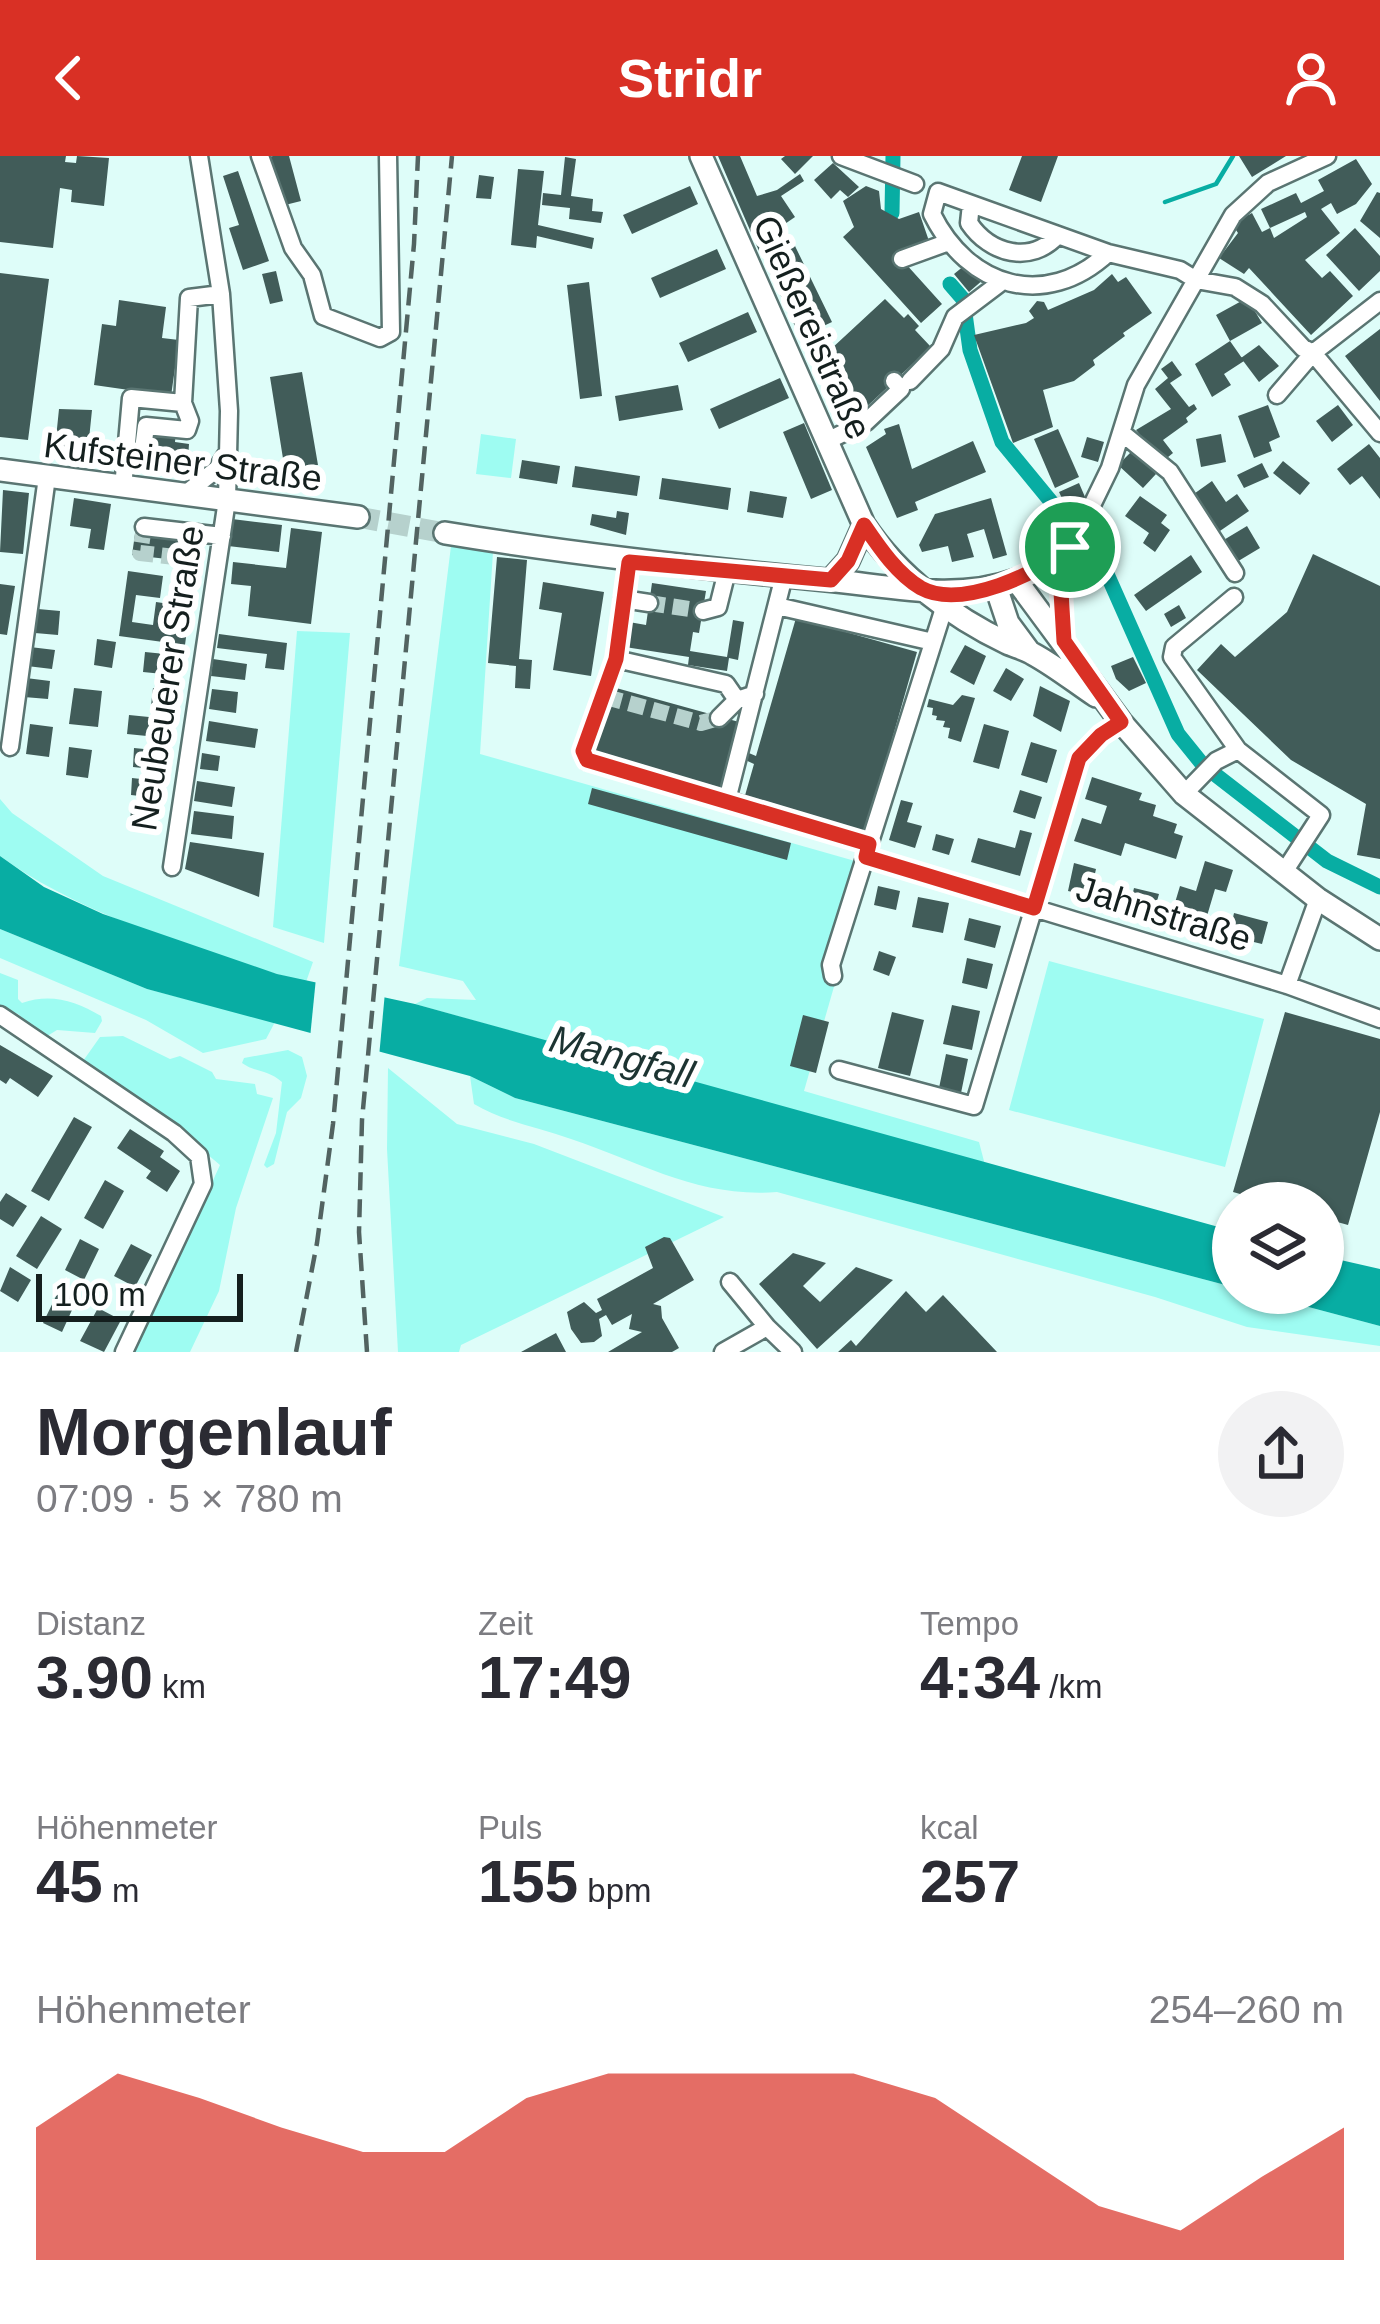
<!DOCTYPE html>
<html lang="de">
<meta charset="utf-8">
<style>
body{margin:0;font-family:Helvetica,sans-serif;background:#f2f2f3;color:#2b2b33;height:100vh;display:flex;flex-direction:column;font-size:45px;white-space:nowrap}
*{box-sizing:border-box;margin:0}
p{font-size:39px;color:#7c7c81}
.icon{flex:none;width:66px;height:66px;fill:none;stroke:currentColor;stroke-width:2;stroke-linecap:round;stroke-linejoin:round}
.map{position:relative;height:1196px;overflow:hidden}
.details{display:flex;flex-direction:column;background:#fff;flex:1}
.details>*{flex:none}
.buttons{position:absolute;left:1212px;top:1026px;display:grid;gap:24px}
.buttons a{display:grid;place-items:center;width:132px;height:132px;border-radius:50%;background:#fff;box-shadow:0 3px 9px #0004;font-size:60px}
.scale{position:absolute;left:36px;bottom:30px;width:207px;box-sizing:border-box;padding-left:12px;border:6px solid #141f1e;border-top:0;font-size:33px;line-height:42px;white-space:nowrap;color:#141f1e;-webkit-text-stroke:9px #fff;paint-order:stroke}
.pin{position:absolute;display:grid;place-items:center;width:102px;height:102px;color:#fff;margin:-51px;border:6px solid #fff;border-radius:50%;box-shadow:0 3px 12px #0007}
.round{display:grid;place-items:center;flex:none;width:126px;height:126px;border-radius:63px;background:#f2f2f3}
.summary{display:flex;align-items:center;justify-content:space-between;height:204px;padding:0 36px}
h1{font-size:66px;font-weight:700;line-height:90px}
.stats{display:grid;grid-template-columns:repeat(3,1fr);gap:18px;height:204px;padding:12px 36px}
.stats div{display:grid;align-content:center}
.stats b{font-size:60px;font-weight:700}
.stats small{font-size:33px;font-weight:400}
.stats p{font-size:33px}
.chart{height:336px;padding:24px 36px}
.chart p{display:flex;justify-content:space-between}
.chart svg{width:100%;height:216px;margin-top:12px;fill:#d93025;opacity:.7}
header{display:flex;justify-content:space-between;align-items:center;height:156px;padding:0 36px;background:#d93025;color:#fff;font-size:54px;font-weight:700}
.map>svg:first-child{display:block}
</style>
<header><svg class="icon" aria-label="back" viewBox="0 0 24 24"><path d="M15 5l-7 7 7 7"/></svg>Stridr<svg class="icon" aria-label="person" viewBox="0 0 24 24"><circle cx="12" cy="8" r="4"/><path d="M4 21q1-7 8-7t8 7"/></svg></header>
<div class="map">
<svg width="1380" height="1196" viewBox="0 0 1380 1196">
<rect width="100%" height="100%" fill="#defdf9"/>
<path fill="#9efcf2" d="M481,278L516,283L511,322L476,318Z
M451,390L493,396L480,598L869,709L804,935L979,986L985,1009L415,848L427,842L476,844L463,825L399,810Z
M297,475L350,477L324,787L273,771Z
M0,643L12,657L103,720L313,806L306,826C210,800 80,759 0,700Z
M0,773L147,833L275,866L266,883L203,897L146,864L0,802Z
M1049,805L1264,863L1225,1011L1009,954Z
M0,817L18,824V843L22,847C51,837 75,845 101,860L102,865L95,877L57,874L44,882L18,858L0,852Z
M123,880L170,903L180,900L212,916L216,923L255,928L257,938L273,942L236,1052L219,1135L190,1196H135L220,1009L169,966L98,922L96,914L83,905L100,881Z
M288,894L302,901L307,920L301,942L287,956L274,1008L267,1012L264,1009L276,977L282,926C267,913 256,917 242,907L244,902Z
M388,912L457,968L534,988L724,1061L461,1189L459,1196H398L387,993Z
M470,920L515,942L1233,1131V1137H1256L1380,1170V1190L1247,1171L1155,1141L777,1036C698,1042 643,1007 571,983C538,971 504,966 474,948Z"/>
<path fill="#08ada3" d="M0,700L44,731L103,758L277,818L415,848L1233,1075V1131L515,942L470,920L147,833L0,773Z
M1323,1100L1380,1113V1170L1256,1137H1323Z"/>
<path fill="#defdf9" d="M316,822L385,836L379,901L310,882Z"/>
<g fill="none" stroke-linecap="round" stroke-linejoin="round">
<path stroke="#08ada3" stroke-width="4.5" d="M1165,46L1216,28L1233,0"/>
<path stroke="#08ada3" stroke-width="15" d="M892,57L893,0
M950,128L963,143L970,194L1002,286L1062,359
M1099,400L1178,578L1203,609L1327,705L1380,731"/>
</g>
<path fill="#415c59" d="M0,0H66L65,6L76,7L77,0L109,2L104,50L71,46L72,34L60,32L53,92L0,86Z
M273,0H289L301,45L281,50L269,1Z
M718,0H740L757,40L777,34L800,18L804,25L781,40L795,61L779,72L773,62L764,65L774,89L759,95Z
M785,0H813L795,18L781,3Z
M1022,0H1058L1041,46L1009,34Z
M1239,0H1286L1252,21Z
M565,1L576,3L571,40L593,43L592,55L603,56L601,67L569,63L570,52L542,49L543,37L561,39Z
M1356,3L1372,28L1356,48L1337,58L1331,47L1321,53L1340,77L1305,104L1322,122L1330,115L1353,140L1311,179L1249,112L1244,118L1219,102L1238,77L1232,68L1252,57L1262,76L1270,72L1274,82L1307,61L1305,56L1270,72L1261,53L1296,37L1301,47L1324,35L1318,24Z
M833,7L859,31L848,41L840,34L831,43L814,24Z
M518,13L544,15L538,69L594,82L592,93L537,80L536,92L511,89Z
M238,15L269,105L243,114L229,72L239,69L223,20Z
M479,19L494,21L491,43L476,42Z
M690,30L698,48L632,78L623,59Z
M866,30L879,35L881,53L899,63L919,56L929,85L896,97L942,148L921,167L843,81L854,71L843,45Z
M1377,36L1380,37V82L1360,65Z
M1355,72L1380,100V115L1359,135L1326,99Z
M795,90L832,166L800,181L766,108Z
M717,93L726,113L660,142L651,122Z
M970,105L984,123L969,136L954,118Z
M276,115L283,145L270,148L262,118Z
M0,117L49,123L28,284L0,281Z
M1112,118L1118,126L1126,121L1152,157L1123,177L1125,180L1093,204L1095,209L1074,225L1043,234L1053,271L1013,287L974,179L1026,167L1034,162L1029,155L1037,145L1044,146L1048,154L1094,134Z
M589,126L602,240L580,243L567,129Z
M1247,142L1262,167L1230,185L1216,159Z
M885,143L904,162L908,158L919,170L915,174L931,191L862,255L817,206Z
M119,144L166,151L162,182L179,184L171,240L94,229L102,168L116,170Z
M748,156L757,176L688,206L679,187Z
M1380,173V245L1345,200Z
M1230,185L1244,205L1224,218L1231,229L1212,241L1195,208Z
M1259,189L1279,210L1259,226L1241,202Z
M1172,205L1182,219L1170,227L1189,251L1194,248L1197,253L1186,262L1188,266L1163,284L1173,297L1162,306L1136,274L1171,253L1155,233L1168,222L1161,213Z
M302,216L318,309L285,315L270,221Z
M780,222L789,242L719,273L710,253Z
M678,229L683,254L619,265L615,240Z
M1268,249L1280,281L1269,286L1272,295L1254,302L1238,260Z
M1338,249L1353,269L1332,286L1316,265Z
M59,253L92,254L88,293L55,292Z
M804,267L832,334L811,343L783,276Z
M899,268L912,313L973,285L986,316L915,346L918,354L897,362L866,291L886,278L884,273Z
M146,272L176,275L175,286L189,288L188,303L173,310L172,315L143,312Z
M1058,273L1079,321L1055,332L1034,283Z
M1221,278L1226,306L1201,311L1196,283Z
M1087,281L1104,286L1098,306L1081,301Z
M1369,288L1380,302V343L1362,320L1350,329L1337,313Z
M1132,295L1156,318L1143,332L1118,309Z
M522,304L560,310L557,328L519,322Z
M1283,305L1310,327L1300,339L1273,317Z
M1262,307L1269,321L1244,332L1237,319Z
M575,310L640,320L637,340L572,331Z
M662,322L731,332L728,354L659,343Z
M1212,325L1226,346L1237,338L1249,355L1217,377L1191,340Z
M1079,327L1088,348L1069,357L1059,336Z
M3,334L29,337L23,398L0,396Z
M750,335L787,341L783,362L747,356Z
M1140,340L1167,359L1161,367L1170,374L1155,396L1143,387L1149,377L1125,360Z
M74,342L111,348L104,394L88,392L91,373L70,370Z
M991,342L1007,399L993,403L984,373L967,378L974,401L952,406L948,390L922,396L919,389L935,358Z
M617,355L629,357L626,379L590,369L592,358L616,362Z
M232,363L282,369L279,396L228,390Z
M1247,370L1260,392L1235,407L1222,385Z
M291,372L322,376L311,468L248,460L251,430L231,428L233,406L286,412Z
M135,378L204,387L202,407L132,399Z
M1313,398L1380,430V703L1357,699L1366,648L1291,604L1197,514L1221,488L1235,501L1287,456Z
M1191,399L1202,416L1146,455L1134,439Z
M497,401L527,404L519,503L532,504L530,533L515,532L516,510L488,507Z
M128,415L163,420L160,442L136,439L132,466L153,469L156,446L190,451L185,489L119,480Z
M543,426L604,436L591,520L553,514L562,457L539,453Z
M652,427L706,435L699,477L693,476L690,495L727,501L733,464L744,466L738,504L729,502L727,515L688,509L689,501L625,491L629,466L646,469Z
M0,428L15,430L7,479L0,478Z
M1179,449L1186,462L1171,471L1164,458Z
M38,453L60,455L58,479L35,477Z
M796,462L917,496L865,678L744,643L754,608L730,597L720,634L590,599L609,530L739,566L732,590L756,600Z
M219,478L287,487L284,514L265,512L267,498L217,492Z
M97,483L116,486L112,512L94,509Z
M965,489L986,500L974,529L950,516Z
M30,491L55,494L52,513L27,510Z
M145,496L175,499L173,519L143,516Z
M1133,501L1146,527L1129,535L1116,523L1111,510Z
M213,503L247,508L245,524L211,520Z
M1006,512L1024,523L1011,545L993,535Z
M26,522L50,525L48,543L24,541Z
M1040,530L1070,545L1061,576L1033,560Z
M74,532L102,535L98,571L69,568Z
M153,532L175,534L174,552L151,550Z
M212,533L238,536L236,557L209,553Z
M962,539L975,542L961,586L948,582L950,572L943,571L945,565L936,564L937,560L932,559L933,552L927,551L929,543L953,549Z
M129,559L169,563L167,582L127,578Z
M209,565L258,573L255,592L206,585Z
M30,568L53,571L49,601L26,598Z
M984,568L1009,575L999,613L973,606Z
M1031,586L1057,594L1047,627L1021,619Z
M69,591L92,594L88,622L66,619Z
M134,592L164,595L162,614L133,611Z
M202,597L220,600L218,615L200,613Z
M1092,621L1142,637L1139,644L1156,649L1153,660L1177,668L1174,677L1183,680L1176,703L1125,687L1121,700L1074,685L1082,662L1101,668L1107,650L1085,643Z
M132,622L159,625L158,642L131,639Z
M197,625L235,631L232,651L194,645Z
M592,632L791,687L787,704L588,648Z
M1020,634L1042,641L1035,663L1013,656Z
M901,644L913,647L907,666L922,670L915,692L889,684Z
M131,655L155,657L154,673L129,671Z
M194,655L234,660L232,683L191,678Z
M1020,674L1032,677L1020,720L971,706L978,682L1015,692Z
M936,678L954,683L949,699L932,694Z
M190,686L264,697L259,741L185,713Z
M1205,705L1233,714L1226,736L1215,733L1204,770L1171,760L1180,730L1196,735Z
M1074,707L1096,713L1090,740L1068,735Z
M878,730L900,735L896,754L874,749Z
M1134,732L1159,738L1154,756L1130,749Z
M918,741L949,747L943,777L912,771Z
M1234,757L1268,766L1262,788L1229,780Z
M969,762L1001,770L995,792L964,784Z
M879,795L896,801L889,820L873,814Z
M967,802L993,808L987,833L962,827Z
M952,849L980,855L972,894L943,888Z
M892,856L924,864L910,920L878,912Z
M1285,856L1380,883V956L1348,1069L1323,1062V1047H1272L1233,1036Z
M803,859L829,866L816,917L790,910Z
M0,889L53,920L38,941L10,922L6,928L0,924Z
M946,898L968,903L961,937L939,932Z
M74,961L92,971L49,1045L31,1035Z
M130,973L164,995L160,1001L180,1015L167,1036L146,1022L151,1015L117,992Z
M105,1024L124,1035L103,1073L84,1062Z
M6,1037L27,1050L13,1071L0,1063V1046Z
M41,1060L62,1073L37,1113L16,1100Z
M664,1081L670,1082L694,1124L653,1148L661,1150L662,1162L679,1192L672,1196H608L642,1176L629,1173L632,1158L612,1169L606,1159L599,1163L602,1180L594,1186L581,1187L571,1173L567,1156L584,1146L596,1157L602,1154L597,1143L653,1112L645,1091Z
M80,1083L99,1093L84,1124L65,1114Z
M131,1088L152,1099L135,1131L114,1120Z
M793,1097L826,1107L803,1130L820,1146L856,1111L893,1124L817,1193L759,1128Z
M10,1111L31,1124L18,1146L0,1135Z
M59,1134L77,1143L62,1176L43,1167Z
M906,1135L926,1156L943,1139L997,1196H838L851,1184L856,1190Z
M98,1152L121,1164L104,1196L80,1185Z
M556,1177L566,1196H521Z"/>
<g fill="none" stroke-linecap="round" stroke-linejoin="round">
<path stroke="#b6d1cd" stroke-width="16" stroke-dasharray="16 8" stroke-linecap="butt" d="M144,371L140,397L218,406
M649,447L703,455
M606,541L701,567L719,562"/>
<path stroke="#b6d1cd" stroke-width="21" stroke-dasharray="21 10" stroke-linecap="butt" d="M358,361L445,377"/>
<defs>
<path id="minor" d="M260,0L293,92L312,119L323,160L380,182L391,176L388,0
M841,0L915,28
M971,48L969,67C990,98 1031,109 1058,79
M1108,97C1045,155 968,131 932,58L938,36L1108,97L1180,114L1196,124L1235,131L1262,148L1303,192L1313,197L1380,277
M902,103L946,87
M910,225L941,193L955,161L1000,127
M1277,239L1313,197L1380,145
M1122,277L1170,316L1235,417
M827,285L866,266L901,233L894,225
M126,298L142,301L146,270L187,274L190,265L183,247
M123,332L131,242L183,247L189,142L221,138
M184,339L217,313L226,299
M144,371L222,380
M629,406L616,503L583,595L587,605L727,644
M784,420L727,644L869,688
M1016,424L1058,401L1077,380L1110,312L1136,229L1233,59L1268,27L1327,0
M1234,441L1174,491L1172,501L1238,594
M623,443L649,447
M777,450L933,486
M703,455L718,451L727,415
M1064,485L1061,436L1070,391
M616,503L726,528L737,544L755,538
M719,562L737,544
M10,591L47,321
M1184,638L1216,605L1238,594L1321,659L1284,716
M866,701L1287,829L1380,863
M172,711L227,344L229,255L221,138L199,0
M833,820L831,809L945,449
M1287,829L1318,743
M0,859L174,977L199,1000L203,1028L124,1196
M839,914L974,950L1079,602L1101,579L1121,566
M730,1126L767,1171
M723,1196L767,1171L793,1196"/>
<path id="major" d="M701,0L864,369C898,420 952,461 1007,487C1016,491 1025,493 1033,498C1055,510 1075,526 1096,540
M0,314L358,361
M445,377C572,398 698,412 826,424C890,430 955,446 1016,424L1121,566L1184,638L1318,743L1380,783
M831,424L848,405L864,369
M996,431L1008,467L1028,494"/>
</defs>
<use href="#minor" stroke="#5a7572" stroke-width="21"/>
<use href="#major" stroke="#5a7572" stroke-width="26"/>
<use href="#minor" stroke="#fff" stroke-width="16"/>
<use href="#major" stroke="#fff" stroke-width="21"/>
<path stroke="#526361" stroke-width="4.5" stroke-dasharray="18 9" stroke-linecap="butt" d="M296,1196L317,1087L333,968L414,88L418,0
M367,1196L359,1076L362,964L452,0"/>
</g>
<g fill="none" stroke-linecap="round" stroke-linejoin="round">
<defs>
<path id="route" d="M864,369C879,391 897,418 921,432C961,454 1039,417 1070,391L1061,436L1064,485L1121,566L1101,579L1079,602L1034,752L866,701L869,688L587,604L583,595L616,503L629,406L831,424L848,405Z"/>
</defs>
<use href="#route" stroke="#fff" stroke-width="24"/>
<use href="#route" stroke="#d93025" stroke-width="15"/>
</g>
<g text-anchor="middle" stroke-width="12" stroke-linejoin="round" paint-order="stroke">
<g font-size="36" fill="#141f1e" stroke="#fff">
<text transform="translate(813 171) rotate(66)" y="13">Gießereistraße</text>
<text transform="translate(183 305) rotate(7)" y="13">Kufsteiner Straße</text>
<text transform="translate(167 522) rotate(-81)" y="13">Neubeuerer Straße</text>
<text transform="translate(1164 757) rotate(17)" y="13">Jahnstraße</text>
</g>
<g font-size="39" font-style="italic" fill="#1c3331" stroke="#fff">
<text transform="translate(622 900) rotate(15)" y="14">Mangfall</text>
</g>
</g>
</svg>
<div class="buttons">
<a><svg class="icon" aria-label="layers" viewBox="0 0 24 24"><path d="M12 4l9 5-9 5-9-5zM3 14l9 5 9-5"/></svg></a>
</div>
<div class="scale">100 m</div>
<div class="pin" style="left:1070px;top:391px;background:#1e9e55"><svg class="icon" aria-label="arrive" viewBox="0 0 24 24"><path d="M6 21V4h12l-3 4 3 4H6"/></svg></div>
</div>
<section class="details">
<div class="summary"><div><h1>Morgenlauf</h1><p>07:09 · 5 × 780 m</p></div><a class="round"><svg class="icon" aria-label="share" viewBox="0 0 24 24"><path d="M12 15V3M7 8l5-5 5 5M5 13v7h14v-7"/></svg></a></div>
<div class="stats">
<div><p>Distanz</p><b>3.90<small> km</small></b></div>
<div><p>Zeit</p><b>17:49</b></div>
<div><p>Tempo</p><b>4:34<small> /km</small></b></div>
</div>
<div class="stats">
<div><p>Höhenmeter</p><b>45<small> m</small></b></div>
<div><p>Puls</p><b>155<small> bpm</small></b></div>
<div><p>kcal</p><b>257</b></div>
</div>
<div class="chart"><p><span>Höhenmeter</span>254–260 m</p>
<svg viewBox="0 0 160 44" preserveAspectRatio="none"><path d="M0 44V17L10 6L20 11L30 17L40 22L50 22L60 11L70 6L80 6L90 6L100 6L110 11L120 22L130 33L140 38L150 27L160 17V44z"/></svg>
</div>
</section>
